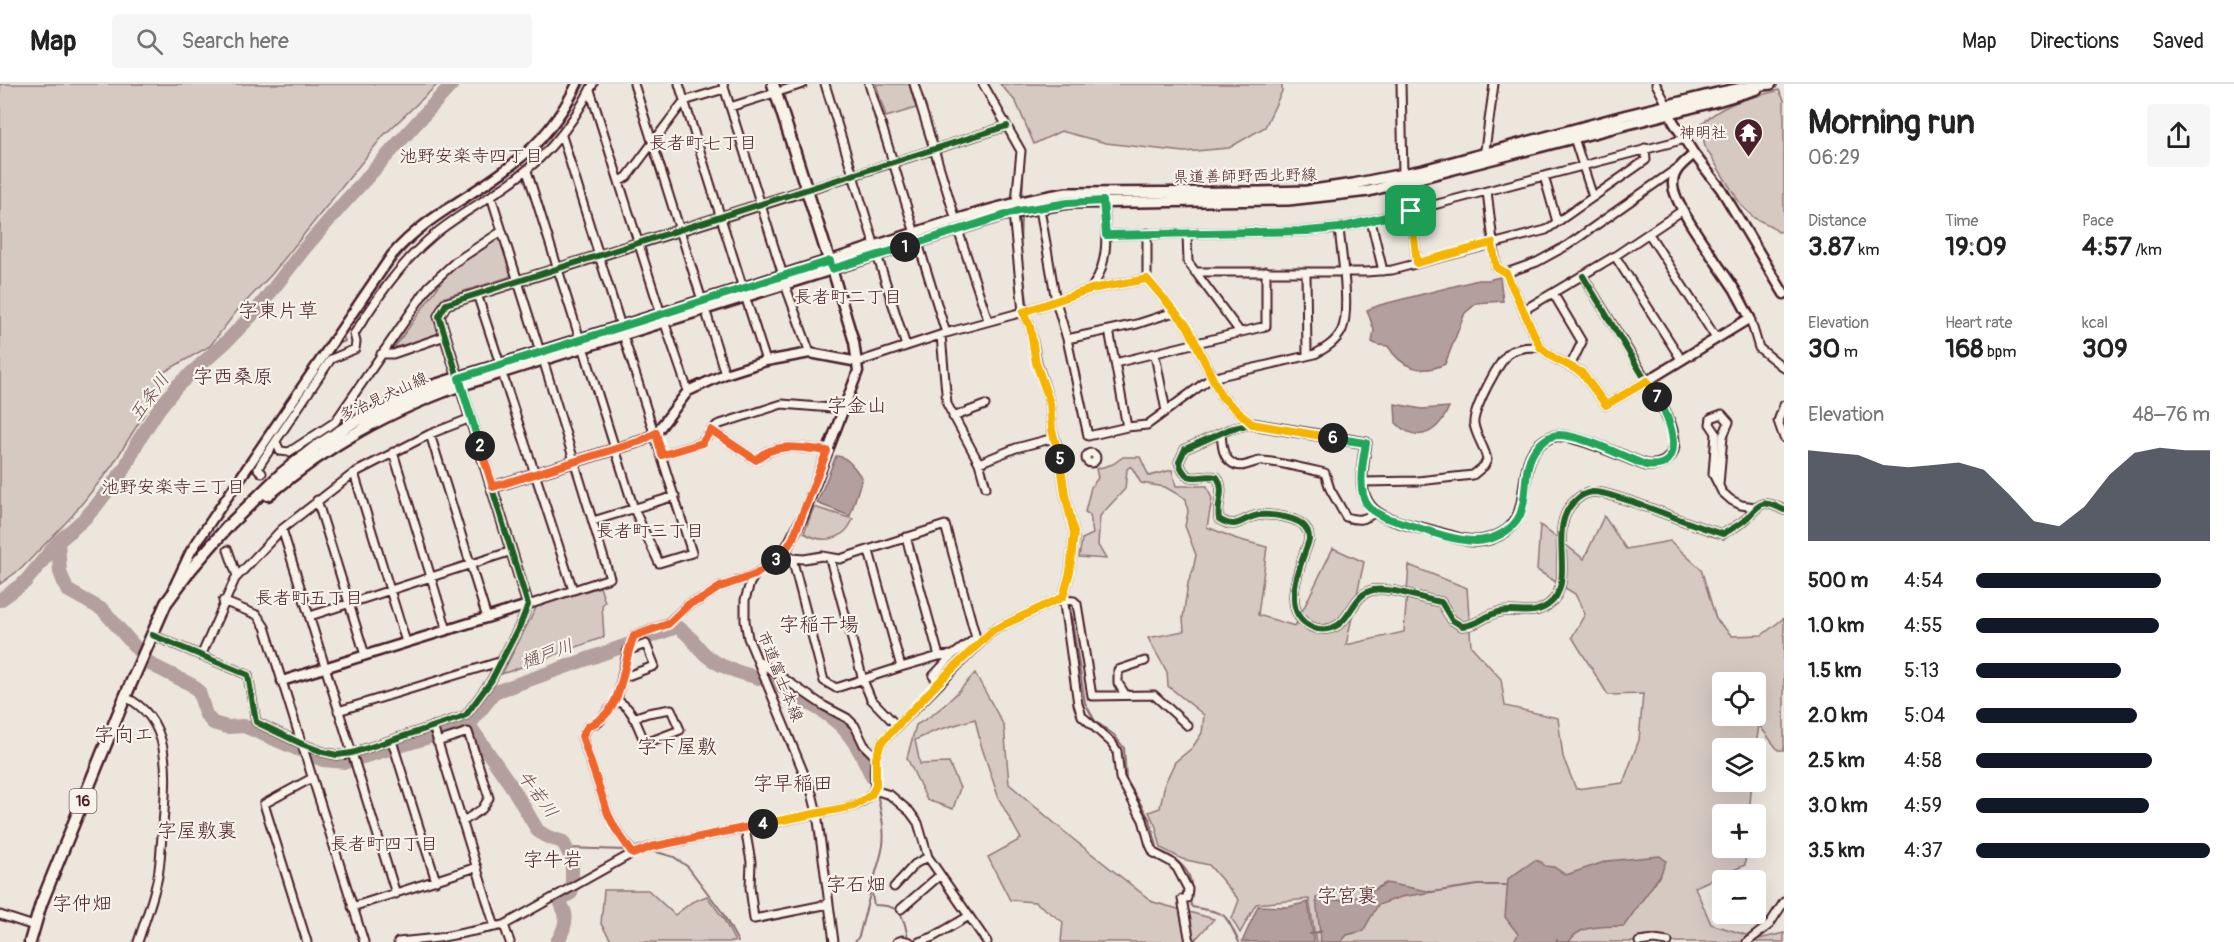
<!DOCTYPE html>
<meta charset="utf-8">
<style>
body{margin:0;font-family:Pangolin,"Klee One",sans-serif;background:#f6f6f6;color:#222;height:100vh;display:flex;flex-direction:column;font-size:22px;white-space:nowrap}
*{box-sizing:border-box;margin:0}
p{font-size:20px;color:#767676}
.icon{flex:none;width:33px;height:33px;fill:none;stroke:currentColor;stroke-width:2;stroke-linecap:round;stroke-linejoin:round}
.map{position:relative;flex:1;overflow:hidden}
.side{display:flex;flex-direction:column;background:#fff;width:450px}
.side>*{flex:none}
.buttons{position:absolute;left:1712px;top:588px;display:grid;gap:12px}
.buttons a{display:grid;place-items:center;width:54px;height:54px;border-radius:6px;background:#fff;box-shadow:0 6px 24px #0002;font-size:30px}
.pin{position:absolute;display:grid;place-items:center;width:51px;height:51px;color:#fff;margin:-26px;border-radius:12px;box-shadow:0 3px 9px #0006}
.km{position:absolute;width:30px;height:30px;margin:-15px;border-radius:50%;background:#222;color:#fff;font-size:16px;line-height:30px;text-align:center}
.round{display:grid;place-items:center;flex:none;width:63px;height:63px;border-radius:6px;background:#f6f6f6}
.head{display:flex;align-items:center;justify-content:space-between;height:102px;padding:0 24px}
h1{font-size:33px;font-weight:700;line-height:45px}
.figures{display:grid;grid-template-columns:repeat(3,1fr);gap:9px;height:102px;padding:6px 24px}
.figures div{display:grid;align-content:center}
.figures b{font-size:26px;font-weight:700}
.figures small{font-size:16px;font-weight:400}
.figures p{font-size:16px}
.chart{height:168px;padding:12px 24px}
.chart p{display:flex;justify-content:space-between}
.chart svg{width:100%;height:108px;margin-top:6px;fill:#111827;opacity:.7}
ul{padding:0 24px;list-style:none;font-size:20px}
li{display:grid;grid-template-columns:96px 72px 1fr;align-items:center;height:45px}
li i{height:15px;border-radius:8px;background:#111827}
header{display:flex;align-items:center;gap:36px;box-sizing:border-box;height:84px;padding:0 30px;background:#fff;border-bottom:2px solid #e0e0e0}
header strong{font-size:28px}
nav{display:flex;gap:33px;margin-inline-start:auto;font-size:21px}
.search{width:420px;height:54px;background:#f6f6f6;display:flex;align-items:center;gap:15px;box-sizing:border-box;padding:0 21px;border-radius:6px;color:#767676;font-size:22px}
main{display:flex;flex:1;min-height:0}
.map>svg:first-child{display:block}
</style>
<header>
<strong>Map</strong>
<div class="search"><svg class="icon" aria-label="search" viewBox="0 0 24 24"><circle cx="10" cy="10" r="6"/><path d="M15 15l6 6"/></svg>Search here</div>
<nav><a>Map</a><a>Directions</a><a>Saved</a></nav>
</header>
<main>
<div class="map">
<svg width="1784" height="858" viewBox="0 0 1784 858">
<rect width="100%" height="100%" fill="#ece6dd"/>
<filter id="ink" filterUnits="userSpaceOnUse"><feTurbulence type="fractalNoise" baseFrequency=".0167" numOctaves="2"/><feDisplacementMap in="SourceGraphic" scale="12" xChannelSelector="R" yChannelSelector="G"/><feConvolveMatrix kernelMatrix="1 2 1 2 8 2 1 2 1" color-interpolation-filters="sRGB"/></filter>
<g filter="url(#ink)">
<path fill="#d5c9c2" stroke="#907476" stroke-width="1.5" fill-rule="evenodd" d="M0,0H438L383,52L272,190L236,228L210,262L164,288L146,327L112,382L72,432L22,484L0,500Z
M876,0H909L916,24L886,33Z
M1000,0H1282V7L1265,43L1229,64L1184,68L1106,59L1061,47L1034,60L1016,18Z
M1779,6L1784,16V147L1778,148L1771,142L1754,134L1741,121L1705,63L1701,40C1729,16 1746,16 1779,6Z
M497,152L500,153L512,189L509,193L442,214L433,231L439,250L394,264L450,186Z
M1123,373H1140L1149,392L1172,386L1176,402H1207L1212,415L1207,443L1237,455L1267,463L1258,531L1295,542L1333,464L1364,478L1346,561L1404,548L1409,481L1467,504L1471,562L1501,595L1505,622L1558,634L1563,673L1576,705L1623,699L1639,656L1643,610L1608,611L1572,553L1585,530L1575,510L1537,486L1540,441L1584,475L1604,432L1626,465L1670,457L1701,485L1716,535L1732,552L1762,551L1784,534V666H1778L1759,641L1755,669V664H1722V698H1752L1749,730H1722V764H1746L1745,781L1695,803L1711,840L1759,855L1784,849V858H1316L1309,815L1256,820L1240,849L1232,835L1239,816L1209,781L1182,775L1161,764L1156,743L1149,728L1160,724L1165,699L1175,678L1192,664L1202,649L1204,631L1168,602L1167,588L1148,554L1184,547L1183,534L1188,499L1193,486L1196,471L1185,442L1188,428L1186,415L1165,403L1141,399L1131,382L1127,385L1125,405L1100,432L1098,461L1106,475L1079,473L1082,455L1093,450L1090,431L1085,428L1091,403L1098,394L1096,385L1113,380ZM1722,598H1755V632H1722Z
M814,423L853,435C844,457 823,460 804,449Z
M600,503L605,518L602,521L604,553L502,590L537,522Z
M975,589L1004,642L1009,700L1073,755L1153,818L1214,835L1193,858H1061L1063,838L1035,818L1010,816L988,773L1021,755L999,715L981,661L975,635L935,647L915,656L920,680L949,679L960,704L953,725L927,716L907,674L916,641C940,628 957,610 975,589Z
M604,806H648L675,831L692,818L707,812L723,834L735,858H612L601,840Z"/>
<path fill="#b39f9d" stroke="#896c6f" stroke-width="1.5" d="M1500,193L1503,217L1477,219L1465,229L1445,280C1422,291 1401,284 1388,262L1378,261L1372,258L1374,246L1367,226L1380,221L1478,196H1488Z
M1395,320L1422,325L1449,323C1439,347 1419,362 1396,339Z
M836,372C848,372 856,386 862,394L850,432L817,419Z
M1660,772L1666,777L1661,790L1624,842C1605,843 1579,840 1569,858H1557V856L1555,858H1514L1518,850L1505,833L1508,795L1535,776L1541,778L1545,782L1554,783L1566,791L1607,777Z
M1386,799L1433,808L1401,813L1378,821L1363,847L1347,851L1341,858H1321L1316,814L1320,813C1338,823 1370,809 1386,799Z
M1308,818L1314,858H1242L1258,822L1288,823Z"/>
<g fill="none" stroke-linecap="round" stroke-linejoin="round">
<path stroke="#896c6f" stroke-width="2" d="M988,0L1022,63
M1022,117L1024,68
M1020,162L1021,131
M1021,173L1029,232L1034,240L1039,273
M366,216C386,188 405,162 432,141C444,132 458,124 471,116C523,81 556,57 584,0
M334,262L345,257L343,252L358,229
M1047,301L1054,320L1056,346L1062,363L1066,392
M1076,445L1079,454L1068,510L1085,619L1095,637L1114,651L1124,664L1126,695L1150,736L1158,766C1174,773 1192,784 1191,804C1191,811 1188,816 1192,823C1228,830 1223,826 1239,858
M878,714C881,729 885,745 883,761C880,782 868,800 874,821C901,821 903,830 908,854
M567,764L624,766
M653,767L674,773L688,783L722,828L738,858
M1432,808L1478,801H1506
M1310,850L1322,847
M855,858L859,852L870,810"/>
<path stroke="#b39f9d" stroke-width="14" d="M58,458L60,488L67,506L103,526L150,580L192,601L199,608L206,631L213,639L227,643L244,642L323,676L346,678L469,641L495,608L677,543C690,549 696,563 707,572C721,584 742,589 759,594
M0,516L25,498L58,458L84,435L96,422L125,384L137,359L158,326L177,302L227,257L256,227L304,165L343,120L452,0
M771,597C794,612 823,624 843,644C856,658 864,675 872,693
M469,641L512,703L538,747L548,753L563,758L572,775V797
M557,858C562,850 567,838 565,829C563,822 560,822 561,815L571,809"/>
<defs>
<path id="minor" d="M634,0L700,210
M679,0L741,198
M723,0L781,185
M825,0L873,156
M869,0L913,143
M914,0L954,130
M983,0L1021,67L1016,118
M1401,0L1403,90
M1656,0L1667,21
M590,6L661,230
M730,23L803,0
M562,52L619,236
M1574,54L1593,113
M1484,73L1494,0
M527,87L578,249
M1544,92L1557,138
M620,97L627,93L684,17L724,5
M807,106L1007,42
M1487,107L1496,183L1506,189L1540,263L1554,274L1581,288L1606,321L1647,297L1583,192
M491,112L538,261
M1040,125L1056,217L1067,255L1088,352L1127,343L1147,341L1211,294L1315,270C1326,264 1336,258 1342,246C1351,224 1341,168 1339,144
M1411,127L1417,179
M1013,129L1023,228L1030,242L1037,279L1050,319L1052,346L1059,368L1065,410L1074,449L1070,488L1063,513L1078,620L1082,632L1112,659L1117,667L1120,694L1143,736L1150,761L1154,769L1171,778L1177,784L1188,805L1187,814L1182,815L1190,858
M1371,137L1383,187
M958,146L988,236
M1147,149V195L1188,243L1221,312L1252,340
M1187,150L1188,178L1240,248
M1649,150L1716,254
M1106,151L1307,147L1339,144L1426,123L1685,55
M919,162L946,249
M877,171L906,262
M1615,172L1681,275
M1195,188H1366L1392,186L1546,146L1646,76L1645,64
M1306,188L1307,271
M1506,189L1537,178L1568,161L1676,85
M1091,205C1111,177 1106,146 1103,114
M787,206L810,269
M1553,209L1582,258L1570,282
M477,210L498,274
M747,218L766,277
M1524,226L1615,172L1683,126
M707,231L725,290
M1750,234L1759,264L1784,284
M664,237L688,307
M1109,246L1127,343
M941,251L947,320L979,379L986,403
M1067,255L1137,240L1174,228
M585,269L634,425L659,479L692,469L625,257
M381,270H393L445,252
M1155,271L1166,327
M858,278L946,249L1023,228L1091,205L1147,195
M1115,279L1266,242V187
M504,295L573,506
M1784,321L1778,337L1784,354
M953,333L985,321
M1252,340L1230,345L1185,365L1179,378C1187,403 1199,389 1217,393C1226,407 1216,420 1219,435C1238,447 1241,434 1259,431C1272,430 1301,433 1307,446C1309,449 1309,453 1309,456C1301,481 1278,528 1312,543C1320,547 1330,546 1338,541C1352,532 1354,510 1373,506C1393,503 1421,515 1441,518L1452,536L1462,542C1477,542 1485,531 1499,528C1516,524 1532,533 1548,521C1579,499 1544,443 1576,416C1581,411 1586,409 1592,408C1603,408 1613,412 1623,415C1657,425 1689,441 1723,450C1731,445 1741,440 1747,434C1762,418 1762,415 1784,426
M711,346L756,376C774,357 804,364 827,367
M1221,349C1222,359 1222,373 1232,379C1242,386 1250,378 1260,377C1270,376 1312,386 1325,389L1330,405L1346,433C1358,437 1365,436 1375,428
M430,350L487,534
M276,358L280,367L289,368L335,338L429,202L455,178L502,147
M393,368L447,546
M1086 374a5 5 0 1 1 10 0a5 5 0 1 1-10 0Z
M662,371L701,359L717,341L782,320L844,325
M979,379L1016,364L1054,354
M262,389L258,385L261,379L331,275L355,265L356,258L354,250C378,213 401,178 435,150C453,135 473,124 492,111C538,82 569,49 593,0
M354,389L406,558
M1362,398L1418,397L1473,391L1484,382L1487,376C1485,363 1476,353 1474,340C1472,328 1500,273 1512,267C1521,263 1530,263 1540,263
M1719,401L1723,352L1729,338L1722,330L1711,334L1710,340L1716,349L1713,390L1722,408L1731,416L1741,421L1755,423
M317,416L365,571
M593,437L675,412
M282,445L396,810
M906,453L939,572
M228,466L237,492
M869,467L901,583
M792,474L804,475L822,472L840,475L945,441L976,554L953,571L939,572L901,583L836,604L824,597L792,474L785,467L755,491L750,499L745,516V537L748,554L812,709L817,729L834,858
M830,475L863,596L871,615L897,642
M1064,516L1074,517L1077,520L1092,612L1154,611L1188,642
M223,517L257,531L265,543L364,858
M310,532L512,467
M152,551L248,591L256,638L302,660L323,668L337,671L352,669L459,634L466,631L491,597L520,541L528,521L610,494L545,282
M201,572L235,495L282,445L354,389L430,350L471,334
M758,577L824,622L847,634L855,642L864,661L876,673
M622,594L654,582V580L646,560L627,567
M939,598L933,592L953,571
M1125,610L1118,599V586L1145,577
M125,613C175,636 166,697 163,741C161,758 161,775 158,792C154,814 145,836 138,858
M617,616C621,619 626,622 629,626C637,635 639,649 646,659L680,646L671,625L648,629L633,634
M338,627L502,577
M433,642L495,843
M392,657L436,797
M437,658L468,648L489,714L482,725L462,738
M874,706L890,711L910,728L918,739L928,773L987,858
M745,744L751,778L750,803L754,835L829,820
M633,769L615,744L608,730L582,653L588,642L599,638L617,616L627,569L634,552L667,540L689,520L702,515L720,503L755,491
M894,803L915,780L928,773
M352,823L477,783
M901,825L940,791
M0,831L34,842
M504,841L510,858
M307,858L264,720L312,694
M398,858L438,854L504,841L633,769L651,763L854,722C887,705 869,700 876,673C877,668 880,663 881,659L993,546L1063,513
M897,858L902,856L910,858
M919,858L933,853L969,832
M1639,858L1654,856L1668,858
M1747,858L1769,841L1784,818"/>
<path id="tertiary" d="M1669,25L1673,37L1694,70L1721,105L1784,210
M1252,340L1366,359C1362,386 1354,418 1383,432C1399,440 1419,443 1436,448C1449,451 1462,457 1476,457C1487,457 1497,453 1506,447C1537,424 1511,369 1551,353C1569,346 1626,374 1646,381C1653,382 1658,381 1664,378C1690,362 1658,314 1647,297L1750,234C1745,225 1740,215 1735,206C1722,185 1671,119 1673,99C1673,86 1685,78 1694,70
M493,403L641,357L656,349L688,307L725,290L766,277L810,269L858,278
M785,467L803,432L858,287L854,258L832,185
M174,503L191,467L211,437L392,171C426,131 474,112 514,79C542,58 562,31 577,0
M282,597L528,521L439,232L446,220L807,106"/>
<path id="secondary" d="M829,177C908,152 986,122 1067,109L1261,108L1307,107L1353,100L1423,86L1627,31L1717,9L1747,3L1771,0
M832,185L1003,131L1068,119L1288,116L1369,107L1717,17L1757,5"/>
<path id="primary" d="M268,411C331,359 384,329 461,301L832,185L773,0
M30,858L41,820L125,613L166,519L191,485L229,441L281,390L315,363L354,338L429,303L829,177"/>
</defs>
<use href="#minor" stroke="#4a1f2b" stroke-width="11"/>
<use href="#tertiary" stroke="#4a1f2b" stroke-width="13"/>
<use href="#secondary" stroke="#4a1f2b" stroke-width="14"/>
<use href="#primary" stroke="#4a1f2b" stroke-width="15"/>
<use href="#minor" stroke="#f7f3e8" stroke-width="7"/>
<use href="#tertiary" stroke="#f7f3e8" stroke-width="8"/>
<use href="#secondary" stroke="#f7f3e8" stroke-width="9"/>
<use href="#primary" stroke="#f7f3e8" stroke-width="10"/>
<defs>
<path id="cycleway" d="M1583,192L1667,332C1673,353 1681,386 1646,381C1626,374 1569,346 1551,353C1511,369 1537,424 1506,447C1497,453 1487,457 1476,457C1462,457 1449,451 1436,448C1419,443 1399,440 1383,432C1354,418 1362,386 1366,359L1252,340L1230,345L1185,365L1179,378C1187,403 1199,389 1217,393C1226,407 1216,420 1219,435C1238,447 1241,434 1259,431C1272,430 1301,433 1307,446C1309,449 1309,453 1309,456C1301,481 1278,528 1312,543C1320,547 1330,546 1338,541C1352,532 1354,510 1373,506C1393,503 1421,515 1441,518L1452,536L1462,542C1477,542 1485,531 1499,528C1516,524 1532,533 1548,521C1579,499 1544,443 1576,416C1581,411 1586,409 1592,408C1603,408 1613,412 1623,415C1657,425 1689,441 1723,450C1731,445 1741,440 1747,434C1762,418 1762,415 1784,426
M152,551L248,591L256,638L302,660L323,668L337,671L352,669L459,634L466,631L491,597L520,541L528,521L439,232L446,220L1007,42"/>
</defs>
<use href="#cycleway" stroke="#f7f3e8" stroke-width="10"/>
<use href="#cycleway" stroke="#1b5e20" stroke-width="6"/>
</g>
</g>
<g fill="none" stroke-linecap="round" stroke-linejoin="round" filter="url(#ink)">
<defs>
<path id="split-1" d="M905,163L1018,127L1068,119L1103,117L1106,151L1307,147L1339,144L1411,127"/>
<path id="split-2" d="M480,362L459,294L830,177L832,185L905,163"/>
<path id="split-3" d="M480,362L493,403L641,357L656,349L662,371L702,359L711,346L756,376C774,357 803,364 827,367L793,454L785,467L776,476"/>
<path id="split-4" d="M763,740L651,763L633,770L615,744L608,730L582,652L588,642C626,628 620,583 634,552L668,540L689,520L702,515L720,503L755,491L776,476"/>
<path id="split-5" d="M763,740L854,722L871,711L876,702V674L881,659L939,598L993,546L1063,513L1070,488L1074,449L1065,410L1060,375"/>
<path id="split-6" d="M1060,375L1052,346L1050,319L1036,279L1030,242L1023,228L1091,205L1147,195L1188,243L1221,312L1252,340L1333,354"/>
<path id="split-7" d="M1333,354L1366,359C1363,377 1356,408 1369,423C1373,428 1380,431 1386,434C1413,441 1447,456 1475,457C1492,457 1513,447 1520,431C1530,408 1520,381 1539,361C1544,356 1551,351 1559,351C1585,352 1621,372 1646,381C1690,387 1670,333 1657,313"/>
<path id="split-8" d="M1411,127L1417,179L1492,159L1496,183L1506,189L1540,263L1554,274L1581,288L1606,321L1647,297L1657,313"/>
</defs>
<use href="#split-1" stroke="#fff" stroke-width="12"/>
<use href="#split-2" stroke="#fff" stroke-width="12"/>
<use href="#split-3" stroke="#fff" stroke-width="12"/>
<use href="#split-4" stroke="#fff" stroke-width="12"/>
<use href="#split-5" stroke="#fff" stroke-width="12"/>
<use href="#split-6" stroke="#fff" stroke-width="12"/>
<use href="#split-7" stroke="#fff" stroke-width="12"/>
<use href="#split-8" stroke="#fff" stroke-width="12"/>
<use href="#split-1" stroke="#22a559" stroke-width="8"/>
<use href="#split-2" stroke="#22a559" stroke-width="8"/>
<use href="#split-3" stroke="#f0652b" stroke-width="8"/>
<use href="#split-4" stroke="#f0652b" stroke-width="8"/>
<use href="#split-5" stroke="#f5b400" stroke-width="8"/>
<use href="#split-6" stroke="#f5b400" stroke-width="8"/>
<use href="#split-7" stroke="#22a559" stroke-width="8"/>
<use href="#split-8" stroke="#f5b400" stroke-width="8"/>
</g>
<defs>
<symbol id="temple-pin" viewBox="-11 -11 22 30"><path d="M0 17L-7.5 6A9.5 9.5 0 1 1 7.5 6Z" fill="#4a1f2b" stroke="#f7f3e8"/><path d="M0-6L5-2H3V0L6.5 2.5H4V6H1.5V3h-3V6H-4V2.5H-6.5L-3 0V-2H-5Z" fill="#fff"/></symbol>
</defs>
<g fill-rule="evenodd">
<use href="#temple-pin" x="1732" y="32" width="33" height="45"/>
</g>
<g text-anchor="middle" stroke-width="4.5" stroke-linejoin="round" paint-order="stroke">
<rect fill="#f7f3e8" stroke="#7e5f64" stroke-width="1.5" x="69.5" y="705" width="27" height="24" rx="4.5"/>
<g font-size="15" font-weight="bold" fill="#4a1f2b">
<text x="83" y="722">16</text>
</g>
<g font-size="16" fill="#4a1f2b" stroke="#f7f3e8" text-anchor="end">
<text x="1727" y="54">神明社</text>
</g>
<g font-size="16" fill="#4a1f2b" stroke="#f7f3e8">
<text transform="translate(1245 91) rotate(-1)" y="6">県道善師野西北野線</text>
<text transform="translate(383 312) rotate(-25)" y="6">多治見犬山線</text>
<text transform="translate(781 592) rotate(68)" y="6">市道富士本線</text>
</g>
<g font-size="18" fill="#4a1f2b" stroke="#f7f3e8">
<text x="703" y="65">長者町七丁目</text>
<text x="471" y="78">池野安楽寺四丁目</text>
<text x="848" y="219">長者町二丁目</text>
<text x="173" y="409">池野安楽寺三丁目</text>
<text x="650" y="453">長者町三丁目</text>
<text x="309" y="520">長者町五丁目</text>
<text x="384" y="766">長者町四丁目</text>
</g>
<g font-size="18" font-style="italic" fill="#6f4c53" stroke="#f7f3e8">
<text transform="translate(149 313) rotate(-54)" y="6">五条川</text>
<text transform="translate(547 570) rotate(-20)" y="6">樋戸川</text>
<text transform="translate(538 710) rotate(54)" y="6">牛若川</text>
</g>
<g font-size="20" fill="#4a1f2b" stroke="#f7f3e8">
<text x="278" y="233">字東片草</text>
<text x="233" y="299">字西桑原</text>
<text x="857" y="328">字金山</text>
<text x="819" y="547">字稲干場</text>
<text x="124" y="657">字向エ</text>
<text x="677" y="669">字下屋敷</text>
<text x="793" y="706">字早稲田</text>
<text x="197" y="753">字屋敷裏</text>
<text x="553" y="782">字牛岩</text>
<text x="856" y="807">字石畑</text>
<text x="1347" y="818">字宮裏</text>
<text x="82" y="826">字仲畑</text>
</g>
</g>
</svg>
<div class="buttons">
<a><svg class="icon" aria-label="locate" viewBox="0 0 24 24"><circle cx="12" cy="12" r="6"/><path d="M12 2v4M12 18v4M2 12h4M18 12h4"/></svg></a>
<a><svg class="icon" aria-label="layers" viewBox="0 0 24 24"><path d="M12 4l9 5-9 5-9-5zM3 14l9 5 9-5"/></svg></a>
<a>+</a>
<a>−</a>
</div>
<div class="pin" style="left:1411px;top:127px;background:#1e9e55"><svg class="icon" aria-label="arrive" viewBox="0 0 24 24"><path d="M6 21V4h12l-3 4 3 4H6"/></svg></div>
<b class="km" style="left:905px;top:163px">1</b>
<b class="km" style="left:480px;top:362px">2</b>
<b class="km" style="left:776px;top:476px">3</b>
<b class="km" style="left:763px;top:740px">4</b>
<b class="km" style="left:1060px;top:375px">5</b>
<b class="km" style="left:1333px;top:354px">6</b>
<b class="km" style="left:1657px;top:313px">7</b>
</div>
<section class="side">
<div class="head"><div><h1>Morning run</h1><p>06:29</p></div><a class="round"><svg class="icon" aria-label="share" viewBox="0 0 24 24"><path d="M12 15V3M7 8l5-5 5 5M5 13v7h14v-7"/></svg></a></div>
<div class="figures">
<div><p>Distance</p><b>3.87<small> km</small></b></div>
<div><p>Time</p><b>19:09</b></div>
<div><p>Pace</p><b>4:57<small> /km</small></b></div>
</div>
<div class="figures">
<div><p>Elevation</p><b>30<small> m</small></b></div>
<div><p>Heart rate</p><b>168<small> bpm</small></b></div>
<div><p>kcal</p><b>309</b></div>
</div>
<div class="chart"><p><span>Elevation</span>48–76 m</p>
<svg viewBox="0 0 160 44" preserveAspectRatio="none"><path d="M0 44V7L10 8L20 9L30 13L40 14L50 13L60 12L70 15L80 25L90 36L100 38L110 30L120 17L130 8L140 6L150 7L160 7V44z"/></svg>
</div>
<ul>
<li><b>500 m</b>4:54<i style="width:79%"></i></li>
<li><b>1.0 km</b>4:55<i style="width:78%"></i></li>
<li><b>1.5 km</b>5:13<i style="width:62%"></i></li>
<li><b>2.0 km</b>5:04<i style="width:69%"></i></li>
<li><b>2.5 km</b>4:58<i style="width:75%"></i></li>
<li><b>3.0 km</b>4:59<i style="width:74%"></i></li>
<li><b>3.5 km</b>4:37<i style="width:100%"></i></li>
</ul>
</section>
</main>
